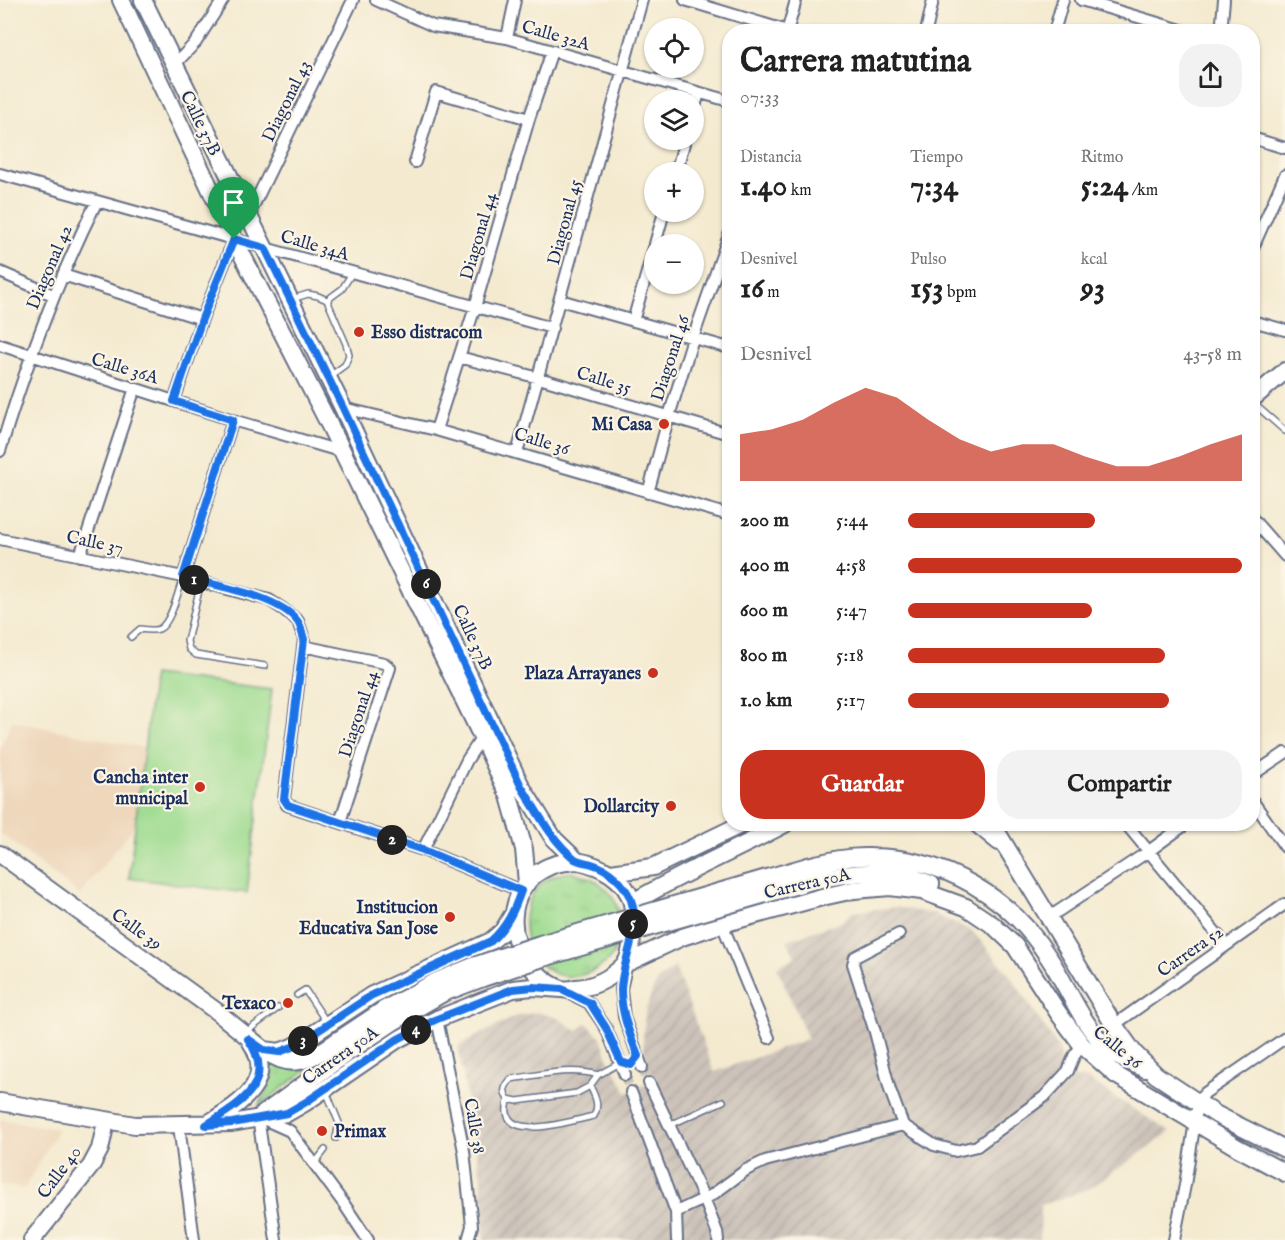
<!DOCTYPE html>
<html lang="es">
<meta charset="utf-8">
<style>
body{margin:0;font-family:"IM FELL English",serif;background:#f2f2f2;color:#222;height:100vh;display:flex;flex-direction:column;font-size:22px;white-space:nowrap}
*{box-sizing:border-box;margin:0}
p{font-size:20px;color:#767676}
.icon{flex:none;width:33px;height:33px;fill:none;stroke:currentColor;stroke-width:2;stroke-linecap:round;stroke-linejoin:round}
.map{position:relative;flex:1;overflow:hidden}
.side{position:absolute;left:722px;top:24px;width:538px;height:807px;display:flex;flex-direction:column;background:#fff;border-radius:24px;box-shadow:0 2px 4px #0004}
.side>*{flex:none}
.controls{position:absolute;left:644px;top:18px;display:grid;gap:12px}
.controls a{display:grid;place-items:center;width:60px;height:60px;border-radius:50%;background:#fff;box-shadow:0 2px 4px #0004;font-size:30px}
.pin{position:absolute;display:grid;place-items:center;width:51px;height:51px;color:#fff;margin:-62px -26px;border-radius:50% 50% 50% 0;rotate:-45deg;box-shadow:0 0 6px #0007}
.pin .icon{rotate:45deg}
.km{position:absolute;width:30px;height:30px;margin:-15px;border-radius:50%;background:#222;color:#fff;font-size:16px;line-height:30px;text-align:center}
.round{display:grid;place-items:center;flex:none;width:63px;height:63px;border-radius:24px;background:#f2f2f2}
.head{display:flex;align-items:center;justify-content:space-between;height:102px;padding:0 18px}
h1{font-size:33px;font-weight:700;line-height:45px}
.figures{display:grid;grid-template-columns:repeat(3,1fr);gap:9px;height:102px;padding:6px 18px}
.figures div{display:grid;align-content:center}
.figures b{font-size:30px;font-weight:700}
.figures small{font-size:16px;font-weight:400}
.figures p{font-size:16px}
.chart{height:168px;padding:12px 18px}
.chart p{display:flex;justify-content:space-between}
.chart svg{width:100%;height:108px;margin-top:6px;fill:#c8321e;opacity:.7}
.button{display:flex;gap:12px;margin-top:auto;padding:12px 18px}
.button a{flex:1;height:69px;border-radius:24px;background:#c8321e;color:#fff;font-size:24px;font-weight:700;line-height:69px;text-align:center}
.button a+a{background:#f2f2f2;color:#222}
ul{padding:0 18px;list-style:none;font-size:20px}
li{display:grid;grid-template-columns:96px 72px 1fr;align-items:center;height:45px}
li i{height:15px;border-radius:8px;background:#c8321e}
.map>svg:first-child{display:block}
</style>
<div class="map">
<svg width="1285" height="1240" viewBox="0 0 1285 1240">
<defs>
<pattern id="industrial-furrows" width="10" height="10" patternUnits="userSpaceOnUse" patternTransform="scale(1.5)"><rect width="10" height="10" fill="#ccc2b9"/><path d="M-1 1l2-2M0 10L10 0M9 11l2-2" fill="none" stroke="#afa7a1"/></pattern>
<pattern id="grass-tufts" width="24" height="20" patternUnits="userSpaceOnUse" patternTransform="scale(1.5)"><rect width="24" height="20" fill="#9edb90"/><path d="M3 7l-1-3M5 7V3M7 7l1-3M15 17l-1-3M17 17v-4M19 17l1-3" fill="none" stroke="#88bc7f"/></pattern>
</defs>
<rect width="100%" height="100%" fill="#fcf5e5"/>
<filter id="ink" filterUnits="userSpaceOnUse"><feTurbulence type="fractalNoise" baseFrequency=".0167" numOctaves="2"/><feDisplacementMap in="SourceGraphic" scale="12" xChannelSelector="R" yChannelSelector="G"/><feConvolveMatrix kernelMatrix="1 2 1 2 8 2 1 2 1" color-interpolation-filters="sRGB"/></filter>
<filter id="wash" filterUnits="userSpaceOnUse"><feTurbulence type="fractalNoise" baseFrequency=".008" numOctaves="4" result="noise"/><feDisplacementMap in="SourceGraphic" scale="24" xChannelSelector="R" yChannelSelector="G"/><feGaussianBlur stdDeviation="1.35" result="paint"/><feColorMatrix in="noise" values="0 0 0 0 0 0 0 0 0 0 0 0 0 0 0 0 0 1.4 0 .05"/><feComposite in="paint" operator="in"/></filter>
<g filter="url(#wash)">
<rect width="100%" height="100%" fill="#f4ead0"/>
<path fill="#eed7bb" d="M12,721L145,748L135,825L80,895L0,833V748Z
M0,1119L58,1129L24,1189L0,1185Z"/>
<path fill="url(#industrial-furrows)" d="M896,907L934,914L972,931L1010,975L1059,1049L1061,1064L1074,1078L1087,1079L1170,1132L1089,1189L1041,1205L1040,1240H484L481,1178L458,1046L514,1017L537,1012L559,1018L577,1031L586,1023L601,1037L608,1058L627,1093L655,1080L648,1065L643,1043L645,1014L652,991L659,979L675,967L714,1072L808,1039L777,967L795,957L787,940L839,923L853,912Z"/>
<path fill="url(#grass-tufts)" stroke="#5c8577" stroke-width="1.5" d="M571,872C612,880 630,911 615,950C611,961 599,969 588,973C530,995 501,908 549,878C555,874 564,874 571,872Z
M264,1060C279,1069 294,1070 311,1067L258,1106C271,1087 271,1081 264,1060Z"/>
<path fill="#9edb90" stroke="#5c8577" stroke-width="1.5" d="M153,675L272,689L247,893L129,878Z"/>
</g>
<g filter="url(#ink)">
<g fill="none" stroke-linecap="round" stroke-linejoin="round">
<path stroke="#c9c5b9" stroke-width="10" stroke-dasharray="10 5" stroke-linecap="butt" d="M642,1067L649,1083
M625,1075L631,1092"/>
<defs>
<path id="lane" d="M292,299L308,294L318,296L327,300L346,344L349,355L345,365L330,376
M327,300L342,289L352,273
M1252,402L1285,431
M201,582L187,641L189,649L196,655L265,666
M131,637L140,629C146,630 153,631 159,629C171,624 179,589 183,577
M297,995L305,990L327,1023
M246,1032L278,1008
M598,1075L590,1086L577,1093L517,1101L508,1099C502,1091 505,1086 511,1079C540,1075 570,1067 598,1075L620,1063
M326,1091L339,1123L336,1138
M508,1099C508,1103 506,1109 507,1113C512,1141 577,1119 594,1116C600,1105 595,1096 590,1086
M670,1125L723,1101
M315,1163L325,1150"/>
<path id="street" d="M376,0L433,26L507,38L729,101
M685,0L791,32
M1081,0L1188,32
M787,32L796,0
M926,32L933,0
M1054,32L1063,0
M1221,32L1224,0
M507,38L515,0
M176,63L196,42L223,0
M693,113L699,93
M1252,138L1285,148
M415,162L436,92L529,119
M676,172L685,140
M0,174L552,328
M248,217L353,0
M655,244L664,212
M1252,250L1285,175
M0,272L53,295
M63,275L202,319
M560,300L729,348
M633,321L654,248
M1252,321L1285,330
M0,345L233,420L343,452
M459,357L539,378L729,434
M174,401L202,319L234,239
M343,408L436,430L729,515
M436,430L475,307L529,119L552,51
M0,451C26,365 57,281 97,201
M517,453L642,0
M648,493L669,416L693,338L729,235
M1252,518L1285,556
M0,539L183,577L269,600L283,609L298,621L304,639L284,799L287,805L423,850L521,891
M80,556L135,388
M183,577L233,420
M303,646L384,663L390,668L340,822
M1252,775L1285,753
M1252,800L1285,847
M1126,824L1226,945
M423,850L467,760L482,737
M1048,918L1149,851L1186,824
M722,924L769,1038
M899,934L855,957L853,964L875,1032L890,1090L903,1125L934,1145L956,1151L977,1146L1044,1097L1068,1071L1074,1056L1082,1045
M627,963L621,989L624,1017L642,1067
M565,991L589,1003L606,1028L625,1075
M437,1019L464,1151L472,1226L468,1240
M1114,1025L1285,904
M649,1083L704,1198L717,1232L718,1240
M631,1092L676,1212L677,1240
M258,1117L276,1240
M261,1118L290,1131L344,1204L368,1240
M179,1126L194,1240
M676,1212L712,1195L746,1170L765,1161L903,1125
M1174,1240L1185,1185L1198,1102L1205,1093L1285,1038"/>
<path id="secondary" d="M121,0L234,239L329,424L482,737L509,796L524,849L527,883
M143,0L343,408L521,786L554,839L577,861
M1252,399L1285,371
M977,824L999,842
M992,824L1114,1025L1134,1053L1156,1075L1217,1115L1285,1149
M0,854L216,1011L264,1050L279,1052L295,1046L372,995L491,941L503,931L512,916
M577,861C600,865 626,878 632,903C634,914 633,925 632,935C632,944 630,959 624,965C610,979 595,987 576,988C572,989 566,990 562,989C551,986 539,976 532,968C506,941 506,890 542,870C553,863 565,862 577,861Z
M808,866C828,861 849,856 871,857C943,857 1011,897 1049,958C1069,988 1081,1025 1109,1049C1119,1058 1132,1063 1145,1069
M611,873L653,867L742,824
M811,881C851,872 892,867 931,884
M632,903C681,873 734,851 785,824
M627,963L682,937L722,924L822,897L854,890L890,887L922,891L966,907L993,925L1015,946L1059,1014L1082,1045L1116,1075L1238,1148L1285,1173
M267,1052C297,1074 317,1054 343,1037
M0,1102L135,1125L232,1123L287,1113L306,1102L398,1039L437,1019L513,989L533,987L562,989
M262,1115L351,1050
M209,1123C238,1105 277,1082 251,1042
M32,1240L91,1166L100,1149L106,1122"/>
</defs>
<use href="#lane" stroke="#677086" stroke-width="8"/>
<use href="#street" stroke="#677086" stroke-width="14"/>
<use href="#secondary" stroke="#677086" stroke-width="20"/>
<use href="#lane" stroke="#fff" stroke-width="5"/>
<use href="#street" stroke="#fff" stroke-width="10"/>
<use href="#secondary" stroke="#fff" stroke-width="16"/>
<defs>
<path id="secondary-bridge" d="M343,1037L385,1009L435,982L476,965L540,944L808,866
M351,1050L393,1022L443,993L483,978L543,958L811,881"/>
</defs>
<use href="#secondary-bridge" stroke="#677086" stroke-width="20" stroke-linecap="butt"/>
<use href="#secondary-bridge" stroke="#fff" stroke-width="16"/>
</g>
</g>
<g fill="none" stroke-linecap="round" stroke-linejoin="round" filter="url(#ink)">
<defs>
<path id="route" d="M234,239L265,248L343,408L521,786C537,811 551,840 575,859C580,862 586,862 592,864C609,869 625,884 631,900C642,931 621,962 621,990C621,1013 630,1035 638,1056L631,1065L621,1062L606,1028L590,1003L562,989L533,987L513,989L437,1019L398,1039L306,1102L287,1113L232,1123L206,1125C239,1104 278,1083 248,1039L264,1050L279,1052L295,1046L372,995L491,941C507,926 514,911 521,891L423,850L288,805L284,799L304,639C302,634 301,626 298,622C281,596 212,585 183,577L233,420L174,401L202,319Z"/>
</defs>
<use href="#route" stroke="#fff" stroke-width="12"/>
<use href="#route" stroke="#1a73e8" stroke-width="8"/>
</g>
<g fill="#c8321e" stroke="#fcf5e5" stroke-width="2">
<circle cx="359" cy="332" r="6"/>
<circle cx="664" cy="424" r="6"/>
<circle cx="653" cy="673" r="6"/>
<circle cx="200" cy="787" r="6"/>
<circle cx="671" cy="806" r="6"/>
<circle cx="450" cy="917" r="6"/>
<circle cx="288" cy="1003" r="6"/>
<circle cx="322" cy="1131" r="6"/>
</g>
<g text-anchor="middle" stroke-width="4.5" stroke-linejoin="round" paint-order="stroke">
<g font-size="18" fill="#1b2f5e" stroke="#fcf5e5">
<text transform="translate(556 35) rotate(16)" y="6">Calle 32A</text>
<text transform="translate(286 101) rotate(-64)" y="6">Diagonal 43</text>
<text transform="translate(201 123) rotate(64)" y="6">Calle 37B</text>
<text transform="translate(564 222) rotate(-75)" y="6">Diagonal 45</text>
<text transform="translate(478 236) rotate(-74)" y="6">Diagonal 44</text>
<text transform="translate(315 245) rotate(16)" y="6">Calle 34A</text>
<text transform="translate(49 267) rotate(-67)" y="6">Diagonal 42</text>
<text transform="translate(670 358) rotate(-72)" y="6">Diagonal 46</text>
<text transform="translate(125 368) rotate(17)" y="6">Calle 36A</text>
<text transform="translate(604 380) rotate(17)" y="6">Calle 35</text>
<text transform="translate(542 441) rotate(17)" y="6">Calle 36</text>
<text transform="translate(95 542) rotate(12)" y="6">Calle 37</text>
<text transform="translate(473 637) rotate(65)" y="6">Calle 37B</text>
<text transform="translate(358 714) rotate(-72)" y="6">Diagonal 44</text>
<text transform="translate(807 883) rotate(-13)" y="6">Carrera 50A</text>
<text transform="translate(137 929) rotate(36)" y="6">Calle 39</text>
<text transform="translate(1190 951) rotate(-35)" y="6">Carrera 52</text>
<text transform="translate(1118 1047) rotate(39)" y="6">Calle 36</text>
<text transform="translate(340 1055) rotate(-35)" y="6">Carrera 50A</text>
<text transform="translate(475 1126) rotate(80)" y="6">Calle 38</text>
<text transform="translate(59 1172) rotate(-53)" y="6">Calle 40</text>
</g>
<g font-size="18" font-weight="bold" fill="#1b2f5e" stroke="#fcf5e5" text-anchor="end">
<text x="371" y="338" text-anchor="start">Esso distracom</text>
<text x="652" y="430">Mi Casa</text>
<text x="641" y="679">Plaza Arrayanes</text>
<text x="188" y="783">Cancha inter<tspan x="188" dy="21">municipal</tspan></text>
<text x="659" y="812">Dollarcity</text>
<text x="438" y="913">Institucion<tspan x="438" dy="21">Educativa San Jose</tspan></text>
<text x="276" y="1009">Texaco</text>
<text x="334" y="1137" text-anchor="start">Primax</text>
</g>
</g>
</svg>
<div class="controls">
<a><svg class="icon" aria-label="locate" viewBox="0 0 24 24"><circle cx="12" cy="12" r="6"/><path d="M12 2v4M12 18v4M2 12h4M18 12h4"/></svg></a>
<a><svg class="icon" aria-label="layers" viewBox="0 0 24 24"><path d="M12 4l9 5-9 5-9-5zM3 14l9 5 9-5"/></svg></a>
<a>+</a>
<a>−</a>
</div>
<div class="pin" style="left:234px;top:239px;background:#1e9e55"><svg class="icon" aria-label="arrive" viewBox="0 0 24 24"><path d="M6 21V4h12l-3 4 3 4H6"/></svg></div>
<b class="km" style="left:194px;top:580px">1</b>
<b class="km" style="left:392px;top:840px">2</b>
<b class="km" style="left:303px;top:1041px">3</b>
<b class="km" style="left:416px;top:1030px">4</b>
<b class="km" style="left:633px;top:924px">5</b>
<b class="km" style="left:426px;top:584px">6</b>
<section class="side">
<div class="head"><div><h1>Carrera matutina</h1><p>07:33</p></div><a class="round"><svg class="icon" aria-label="share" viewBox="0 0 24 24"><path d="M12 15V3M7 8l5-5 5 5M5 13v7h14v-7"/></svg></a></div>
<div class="figures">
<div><p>Distancia</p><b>1.40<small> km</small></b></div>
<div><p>Tiempo</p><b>7:34</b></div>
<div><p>Ritmo</p><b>5:24<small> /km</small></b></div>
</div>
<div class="figures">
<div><p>Desnivel</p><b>16<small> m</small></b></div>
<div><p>Pulso</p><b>153<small> bpm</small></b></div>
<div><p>kcal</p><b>93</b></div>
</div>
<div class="chart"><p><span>Desnivel</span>43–58 m</p>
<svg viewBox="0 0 160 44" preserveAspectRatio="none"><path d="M0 44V25L10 23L20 19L30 12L40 6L50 10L60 19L70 27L80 32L90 29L100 29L110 34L120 38L130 38L140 34L150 29L160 25V44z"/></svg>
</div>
<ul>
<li><b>200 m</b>5:44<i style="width:56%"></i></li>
<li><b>400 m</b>4:58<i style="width:100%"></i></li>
<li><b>600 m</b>5:47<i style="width:55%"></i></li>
<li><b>800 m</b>5:18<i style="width:77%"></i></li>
<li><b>1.0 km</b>5:17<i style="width:78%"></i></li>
</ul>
<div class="button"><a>Guardar</a><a>Compartir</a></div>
</section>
</div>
